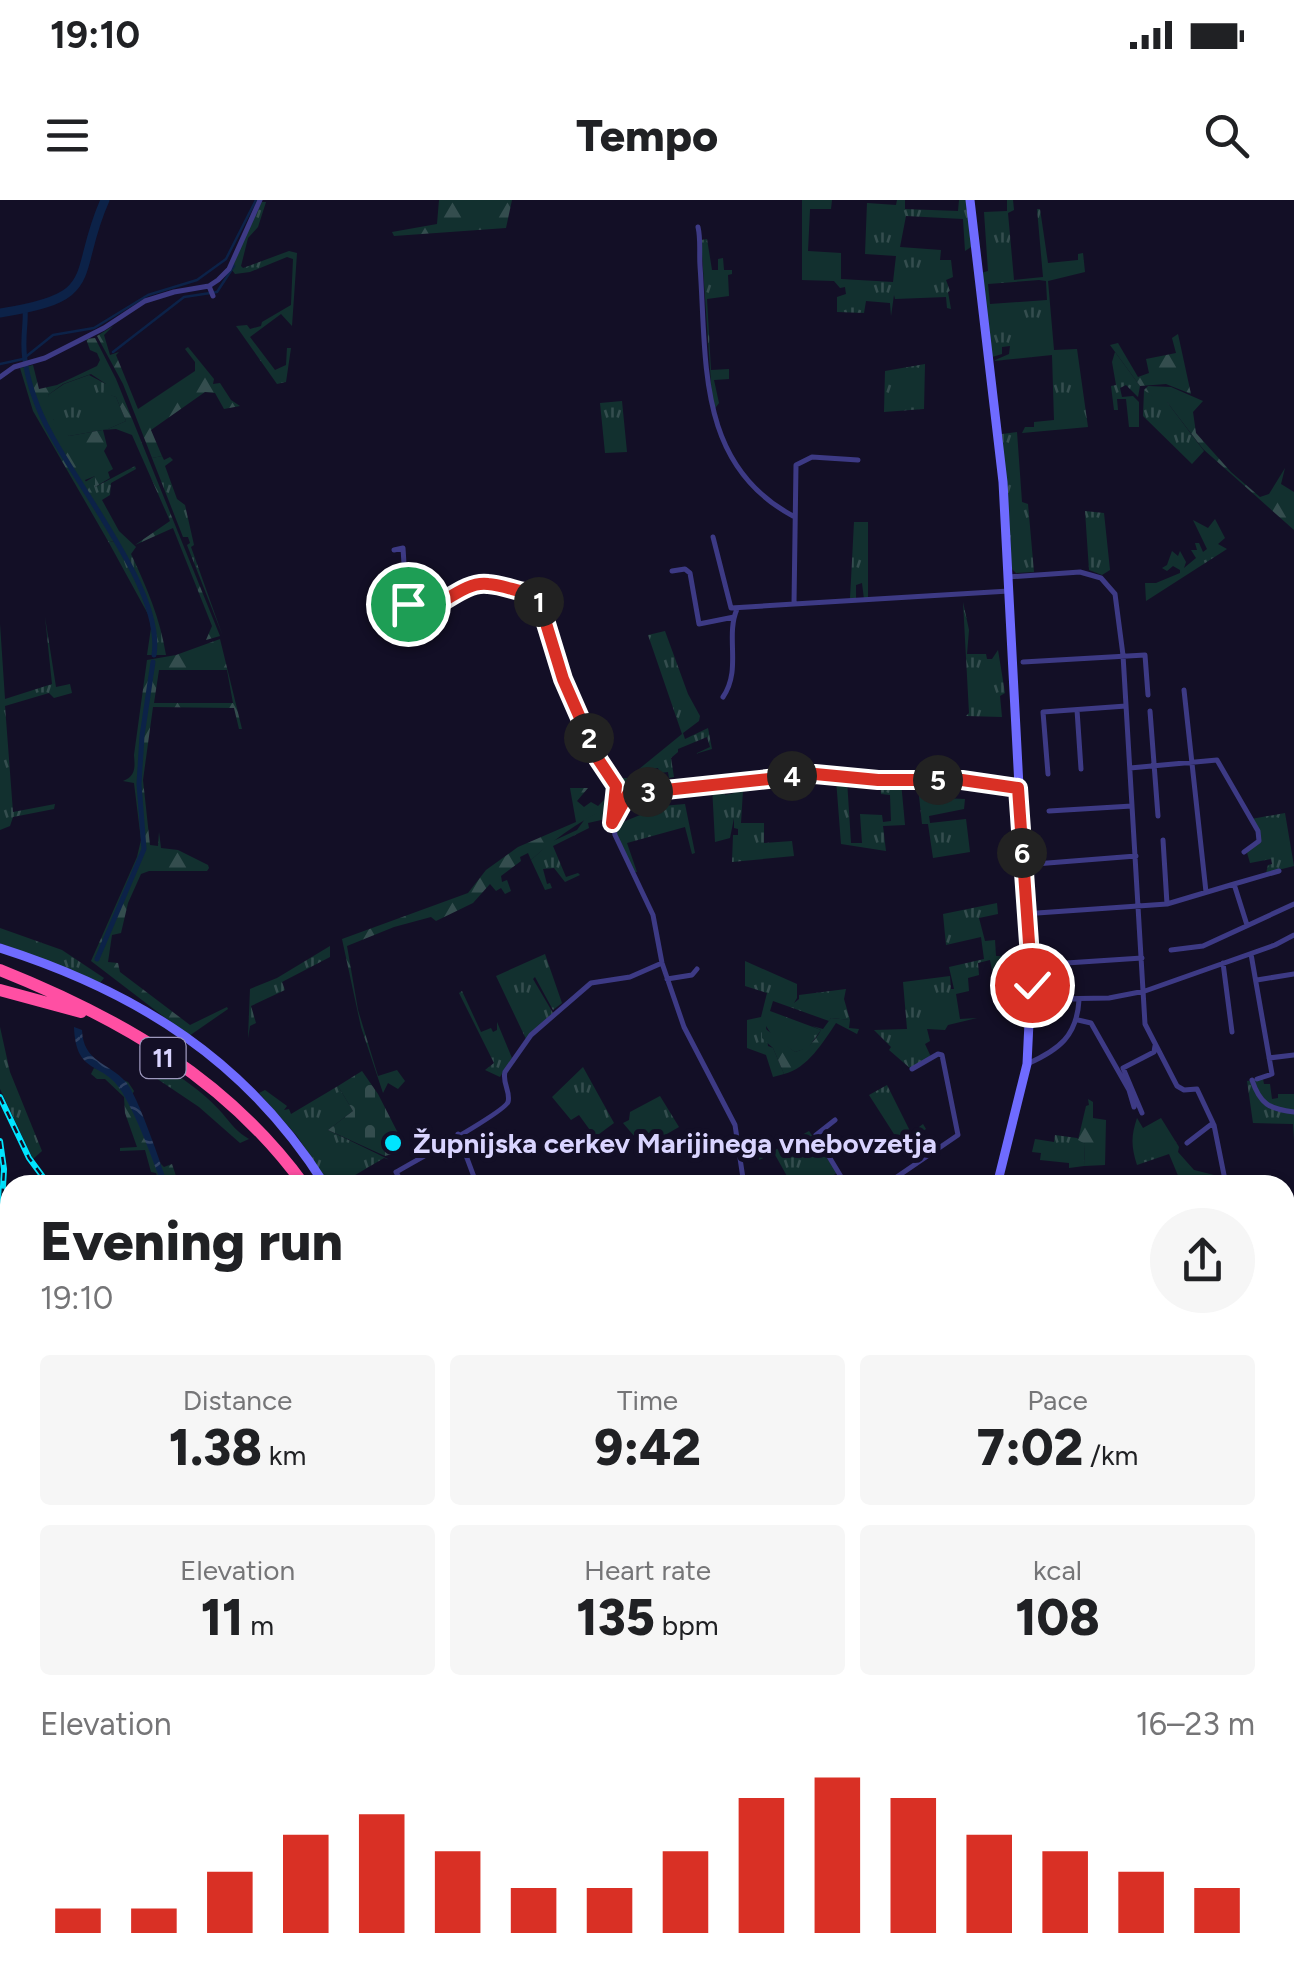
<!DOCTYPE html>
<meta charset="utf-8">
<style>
body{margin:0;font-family:Figtree,sans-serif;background:#f6f6f6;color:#202124;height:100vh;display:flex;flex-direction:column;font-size:38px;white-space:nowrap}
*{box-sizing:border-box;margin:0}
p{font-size:32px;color:#757577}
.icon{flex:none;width:55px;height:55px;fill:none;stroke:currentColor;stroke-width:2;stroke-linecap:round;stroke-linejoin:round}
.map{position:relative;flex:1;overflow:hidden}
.details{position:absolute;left:0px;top:975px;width:1295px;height:812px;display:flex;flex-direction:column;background:#fff;border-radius:30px 30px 0 0;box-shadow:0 2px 8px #0004}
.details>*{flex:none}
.pin{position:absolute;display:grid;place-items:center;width:85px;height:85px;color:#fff;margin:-42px;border:5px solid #fff;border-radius:50%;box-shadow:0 2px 10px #0007}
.km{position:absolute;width:50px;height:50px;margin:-25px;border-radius:50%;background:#222;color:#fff;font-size:28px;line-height:50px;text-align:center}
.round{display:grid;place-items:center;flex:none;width:105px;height:105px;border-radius:52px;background:#f6f6f6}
.head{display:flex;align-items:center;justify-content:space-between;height:170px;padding:0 40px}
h1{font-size:55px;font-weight:800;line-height:75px}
.metrics{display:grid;grid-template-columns:repeat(3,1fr);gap:15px;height:170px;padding:10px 40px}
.metrics div{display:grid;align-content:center;border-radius:10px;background:#f6f6f6;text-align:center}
.metrics b{font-size:50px;font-weight:800}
.metrics small{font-size:28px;font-weight:400}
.metrics p{font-size:28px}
.chart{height:280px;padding:20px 40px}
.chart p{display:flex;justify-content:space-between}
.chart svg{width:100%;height:180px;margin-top:10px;stroke:#d93025;stroke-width:6}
.status{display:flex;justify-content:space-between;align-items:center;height:70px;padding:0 50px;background:#fff;direction:ltr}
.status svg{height:28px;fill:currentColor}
header{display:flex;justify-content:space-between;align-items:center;height:130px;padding:0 40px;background:#fff;font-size:45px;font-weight:800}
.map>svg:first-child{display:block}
</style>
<div class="status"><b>19:10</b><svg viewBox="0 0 49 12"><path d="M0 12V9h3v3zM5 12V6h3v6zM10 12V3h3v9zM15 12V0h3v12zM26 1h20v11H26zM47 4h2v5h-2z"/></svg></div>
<header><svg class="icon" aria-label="menu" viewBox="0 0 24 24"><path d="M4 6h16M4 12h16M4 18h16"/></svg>Tempo<svg class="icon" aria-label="search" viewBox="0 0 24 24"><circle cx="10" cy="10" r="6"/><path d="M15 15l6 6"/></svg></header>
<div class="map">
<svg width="1294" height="1786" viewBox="0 0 1294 1786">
<defs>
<pattern id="grass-tufts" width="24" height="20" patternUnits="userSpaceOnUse" patternTransform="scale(2.5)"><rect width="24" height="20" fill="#12302f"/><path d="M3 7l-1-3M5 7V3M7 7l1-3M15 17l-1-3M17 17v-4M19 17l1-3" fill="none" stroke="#344d4e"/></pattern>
<pattern id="forest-firs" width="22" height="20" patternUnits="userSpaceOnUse" patternTransform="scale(2.5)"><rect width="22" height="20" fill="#12302f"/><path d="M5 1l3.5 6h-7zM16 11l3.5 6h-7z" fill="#344d4e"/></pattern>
<pattern id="cemetery-stones" width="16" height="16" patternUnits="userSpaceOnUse" patternTransform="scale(2.5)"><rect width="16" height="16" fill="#12302f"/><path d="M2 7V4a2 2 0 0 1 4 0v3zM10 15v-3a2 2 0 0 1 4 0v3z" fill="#344d4e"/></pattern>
<pattern id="park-crowns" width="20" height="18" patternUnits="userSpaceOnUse" patternTransform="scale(2.5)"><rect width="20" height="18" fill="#12302f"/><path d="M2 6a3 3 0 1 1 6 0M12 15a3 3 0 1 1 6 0" fill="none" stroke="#344d4e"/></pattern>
<pattern id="water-waves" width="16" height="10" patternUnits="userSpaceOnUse" patternTransform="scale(2.5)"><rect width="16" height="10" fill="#0c2248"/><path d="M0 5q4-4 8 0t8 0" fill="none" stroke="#2f4163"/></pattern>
</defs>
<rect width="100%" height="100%" fill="#130f26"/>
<path fill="url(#grass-tufts)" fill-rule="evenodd" d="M802,0H832L831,9H810L808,51L841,53V79L893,82L896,56L865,54L867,3L896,5L897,0H905V9L958,11L959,0H967L971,47L965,51L963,19L906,16L900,47L941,50L940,60H951L953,77L946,80L950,91L948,92L951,109L947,108L946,97L895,99L894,95L891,116L890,103L866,101L864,113L837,112V97L846,94L845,87L840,88L834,81L802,80Z
M1007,0H1013L1014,10L1008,13L1014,80L1043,77L1037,9H1040L1048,63L1078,60V54L1083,53L1085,72L1048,81L1054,150L1077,149L1088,227L1022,233L1025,227H1034V222L1054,220L1052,155L993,161L1009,154L1010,146L1002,147V154L992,157L981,73L988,71L984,12L1007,11ZM1039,80L1046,81L1047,100L990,104L988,84Z
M262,2H266L258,27L248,38L241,66L243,68L289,51L297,53L292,126L281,114L250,137L275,170L286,165L287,148H291L286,182L277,184L236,126L247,125L250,129L261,126L262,122L291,105L293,59L287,57L250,72L235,74L232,70L239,48Z
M707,39L712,70H718V59L723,58L724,70H732V74L728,75L729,96L707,99L711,170L729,169V179L714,180L719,203L713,211L701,40Z
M1115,152L1140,186L1138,197L1126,185L1120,188L1122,197L1133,196L1139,202V227H1129L1126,199H1117L1118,210H1114L1111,186L1116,185L1112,162Z
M925,164L924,209L884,212L885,171Z
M89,175L106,184V193L116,197L126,221L108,229L69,236L53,219L48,195L64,184Z
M1144,190L1161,202H1167L1204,251L1192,264L1143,216Z
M622,201L627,252L605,253L600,203Z
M1017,232L1022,302L1028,304L1034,372L1016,373L1010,367L1002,234Z
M162,256L164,260L170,257L173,260L165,266L177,299L185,305L194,345L191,347L222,434L187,345L190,343L188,337H183L152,258Z
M135,266L136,269L111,283L110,295L102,300L119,331L136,347L131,354C147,388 160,418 166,455H147L151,428L149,416L108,341L117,342L85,282L95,276V287Z
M1085,311L1104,313L1110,370L1102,375L1089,370Z
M1215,319L1225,338L1218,344L1227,349L1146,401L1145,383H1156L1180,373V370L1173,366L1167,371L1162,368L1167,365L1172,351L1178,356L1180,351L1186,362L1184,368L1196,358L1191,350H1197L1195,343H1199L1203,352L1207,349L1193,320L1208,328Z
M854,322H868V398L864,399L862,383L856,385V399H850Z
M963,402L969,430L967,454H986L987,459H992L998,450L1005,493L1000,496L1002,517L966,516L969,513Z
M45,417L56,487L70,484L72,493L54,498L49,493L5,506L13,612L55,604L54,609L13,617L10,626L0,630V424L5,499L52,484Z
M665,431L688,494L700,516L699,521L683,533L685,539L708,528L712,549L695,554L710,547L707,537L678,549V552L671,558L674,577L669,578L668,572L660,573L658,568L645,570L628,582L626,593L615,611L619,591L612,578H628L682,534L648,435Z
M836,579L847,580L851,643H862L860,614L882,615L883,622L891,621L890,595L881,594L880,582H888L889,589H893L894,582H901L905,625L883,626L886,651L841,644Z
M756,582L743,590L741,623H764V643L792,641L794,656L732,662L733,635H738V629L734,628V618L730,638L715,642L712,586L724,585L725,595L734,593L737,584Z
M914,582H938L941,598L965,599L964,609L929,616L930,623L966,619L970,652L933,658L928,624H922L918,586H914Z
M636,594L623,622L662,606L685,604L695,653L692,654L685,627L627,643L637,672H633C617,636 607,632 629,596Z
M605,609H611L610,618L588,623L589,628L553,646L566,677L578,673L580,675L565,682L554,668L543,669L547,684L550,683L552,688L545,690L531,660L551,642L577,630L585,619Z
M1285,613L1294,666L1266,673L1268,665L1272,664L1271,659L1250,663L1246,649L1259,640L1251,619Z
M997,703L998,714L979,718L985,741L995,740L996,756H1001L1003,767L1026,762V777L999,782L997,774L993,775L990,760L978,763L979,775L968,778L969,791L956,794L960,819L977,818L948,825L945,830L927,829L930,841L925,844L931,857L911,869L889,850L891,847L874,830L907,829L903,782L950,776L951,789H954L949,767L984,759L981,737L946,745L943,714Z
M0,728L62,750L104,778L100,783L0,743Z
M330,746V757L282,782L285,790L251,806L256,823L250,826L248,838L250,789L277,778Z
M545,754L562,803L553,810L535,777L533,779L553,813L526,839L496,776Z
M745,761L797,784V798L794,803L799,799V795L846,789L844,799L850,820L831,818L829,821L773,801L770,811L821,830L808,848L795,852L773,837L766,826L768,846L773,848L784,874L773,877L766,855L747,848V820L761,817L767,793L745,786Z
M462,791L481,832L491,828L493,832L497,830V822L512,858L500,877L485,870L494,863L459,793Z
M0,827L10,872L42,951L33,959L0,889Z
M151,858C174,872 204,892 222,913C231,924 238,933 249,939L240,943L199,907L144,870L140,863H147Z
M583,867L614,923L595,937L579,915L571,920L552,897Z
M1263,879L1264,884H1270L1272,899L1278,898V894H1294V940L1293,924L1253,923L1247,881Z
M887,885L911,933L923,924L926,929L901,945L869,895Z
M338,886L353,911L328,930L390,960L384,958L345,981L346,985H330L297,936L259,893L265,890L287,906L284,910L289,909L291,914Z
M660,896L679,927L665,935L673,948L669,950L659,937L646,950L623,923L629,920L630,912Z
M1137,918L1143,928L1161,918L1179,947L1178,952L1194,970L1218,976L1221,985H1182L1169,954L1137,965C1131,946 1131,936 1137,918Z
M809,931L837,973L817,985H792L774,953L759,960L758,947L775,950Z
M1055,935L1077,938L1085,944L1084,966L1069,968V963L1040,960L1041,953L1032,952L1035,939L1054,942Z"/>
<path fill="url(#forest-firs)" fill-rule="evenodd" d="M439,0H512L506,28L394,36L392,32L437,24Z
M113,126L104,135L110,155L119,152L116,155L138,209L195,171V162L185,149L188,147L214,179L213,184L220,183L231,200L240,206L224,209L215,193L205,192L151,230L162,256L152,258L123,184L97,136Z
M1178,134L1191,194L1166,184L1140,186L1110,145L1118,143L1138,177L1149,173L1146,159L1176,153L1172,138Z
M95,138L116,179L220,436L206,440L212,426L173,328L135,345L170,321L132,235L116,229L103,230L107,246L104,251L113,269L108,272L110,278L95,287V276L85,280L119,342L108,341L33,211L20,168L33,165L39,189L57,185L97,166L100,160L97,153L90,150L86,139ZM91,174L106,184L103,193L116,197L126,221L108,229L69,236L62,225L53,219L55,211L48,195L63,184Z
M1148,186L1171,187L1203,201L1193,212L1196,233L1231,272L1260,297L1269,294L1285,268L1281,284L1294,292V330L1203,249L1167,202H1159L1144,190Z
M220,439L242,529H239L234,508L153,507L143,580L150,645L158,646L159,632L161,648L178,650L208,665L209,668L207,671H149L141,674L128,703L121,733L112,735L108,762L118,763L120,772L190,825L227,807L228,809L189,836L91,761L137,657L141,640L134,583L123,581C136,576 135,567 134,555L147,460L176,455ZM159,470H227L233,503H154Z
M609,580L614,587L611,609C588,613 550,643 531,660L528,653L520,657L521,661L501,676L502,682L507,680L511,691L505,694L501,688L496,691L490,684L473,703L436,721L431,717L394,727L347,746L358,810L378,876L397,870L405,881L398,889L388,883L383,893L361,827L342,739L468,693L486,670L518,647L576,622L570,588H588L577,601L584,607L591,602L598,606L608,596Z
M831,818L850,820L849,828L859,829L857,834L836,823C824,841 807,869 784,874L773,848L762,838V826L795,852C808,848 814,843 821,830L812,826L823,829Z
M94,868L128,882L134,891L132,895L157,960L164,967L172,964L179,985H160L156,973L151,972L145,950L120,951V948L137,947L125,913L124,897L105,879H97L91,874Z
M1088,899L1093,902V918L1106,920L1105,965L1084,966L1085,944L1078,940L1086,906L1089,905Z"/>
<path fill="url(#cemetery-stones)" d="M362,871L378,894L401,939L396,933L384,940L387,952L392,954L385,956L328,930L353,911L338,886Z"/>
<path fill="url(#park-crowns)" d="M222,1778H846L854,1786H218Z"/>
<path fill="url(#water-waves)" d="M74,827L82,830C83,862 108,862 126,882C138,896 161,964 168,985H162C150,953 139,921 122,892C103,860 76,877 74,827Z"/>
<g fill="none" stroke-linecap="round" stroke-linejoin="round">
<path stroke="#0c2248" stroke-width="2.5" d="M113,152L184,97L217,92L234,66L231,63
M0,164L23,159L53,135L94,128L148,95L197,80L226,59L256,0
M254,1778L259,1786
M56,1786L64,1778"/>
<path stroke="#0c2248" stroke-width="5" d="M25,109C26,120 24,129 24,140C23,162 30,187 38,207C64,274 165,386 154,455
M97,759L144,649L139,584L142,536L153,462
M810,1778L816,1786"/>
<path stroke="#0c2248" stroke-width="9" d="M0,113C105,97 71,76 105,0"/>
<path stroke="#3d3a85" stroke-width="5" d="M698,27C701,40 699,53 700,66C707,161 696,264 793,316
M209,86L213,96
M0,177L14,167L45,158L104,128L145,101L174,92L209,86L218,80L229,69L260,0
M858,260L812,257L796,265L794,404L1009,391
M713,337L731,408L794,404
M394,350L403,348L406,396L414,407L430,409L480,384L537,394L563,479L599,559L616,586L612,618L615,635L653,715L662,763L684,827L735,925L744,985
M672,371L685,369L690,373L699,424L734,417
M1008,377L1080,372L1101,378L1115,394L1123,455L1145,824L1177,886L1184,890L1197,889L1213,923L1187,943
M1023,462L1145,455L1148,495
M1184,490L1206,692
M723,497C742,469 725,437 737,409
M1077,510L1081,569
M1150,511L1158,616
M1130,568L1217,560L1258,631L1259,641L1244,652
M1048,574L1043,512L1126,506
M1049,611L1132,606
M613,620L626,597L632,593L815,574L878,580H962L1018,588
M1163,640L1167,704
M1035,664L1136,656
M1234,684L1279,671
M1037,713L1167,704L1234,684L1247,725
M1171,750L1203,746L1294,704
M1251,754L1272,874L1257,879
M1223,763L1232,832
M1051,764L1142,758
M667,779L692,775L697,769
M1257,780L1294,774
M1048,799L1109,798L1145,791L1275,745L1294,735
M1078,820L1091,823L1129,890L1134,907
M1269,858L1294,855
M1027,864C1059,850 1077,836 1079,800
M1252,880C1260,904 1269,909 1294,912
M1142,913L1123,868L1154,852L1155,846
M835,920L816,935L846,985
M1214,925L1226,985
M458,934L477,985
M403,985L396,972C412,963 505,912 508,902C511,892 502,883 505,872L531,835L591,783L630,777L662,763
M885,985L958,935L942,855L938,854L912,869
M1285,1171L1289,1176L1294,1220
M1168,1778L1183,1786"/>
<path stroke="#6f6bff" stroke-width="9" d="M970,0L1003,282L1030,796
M0,748C138,792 247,861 325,985
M1033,794L1039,797L1036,804L1029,800Z
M997,985L1027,864L1030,802
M1014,1778L1019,1786"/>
<path stroke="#c25bff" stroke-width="10" d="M209,1786L213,1778"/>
<path stroke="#ff4fa3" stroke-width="12" d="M0,770C120,818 227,879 304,985
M0,790L81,812
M896,1778L903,1786"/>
<defs>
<path id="rail" d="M0,897L29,958L49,985
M0,941L4,969L0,1040
M855,1778L864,1786"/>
</defs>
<use href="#rail" stroke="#00e5ff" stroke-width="6"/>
<use href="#rail" stroke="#130f26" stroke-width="2.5" stroke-dasharray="8" stroke-linecap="butt"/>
</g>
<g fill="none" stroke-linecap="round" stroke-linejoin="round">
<defs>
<path id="route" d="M408,404L427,410C446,402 467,381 488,384C505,385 519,393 537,394L563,479L598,559L616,586L612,623L628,594L815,574L878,580H962L1018,588L1032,785"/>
</defs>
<use href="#route" stroke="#fff" stroke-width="20"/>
<use href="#route" stroke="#d93025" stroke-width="12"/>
</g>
<circle fill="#00e5ff" stroke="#130f26" stroke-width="4" cx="393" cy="943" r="10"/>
<g text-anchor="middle" stroke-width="10" stroke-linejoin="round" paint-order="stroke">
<rect fill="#130f26" stroke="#9e99be" stroke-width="2.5" x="140.5" y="838" width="45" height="40" rx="8"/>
<g font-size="25" font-weight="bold" fill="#d9d4ff">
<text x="163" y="867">11</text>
</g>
<g font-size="28" font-weight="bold" fill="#d9d4ff" stroke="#130f26" text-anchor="start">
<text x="413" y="953">Župnijska cerkev Marijinega vnebovzetja</text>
</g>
</g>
</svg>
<div class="pin" style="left:408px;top:404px;background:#1e9e55"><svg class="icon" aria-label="arrive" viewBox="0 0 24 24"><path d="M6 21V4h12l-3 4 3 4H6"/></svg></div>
<div class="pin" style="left:1032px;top:785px;background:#d93025"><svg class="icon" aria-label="check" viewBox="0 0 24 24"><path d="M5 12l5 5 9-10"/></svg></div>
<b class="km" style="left:539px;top:402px">1</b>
<b class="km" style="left:589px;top:538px">2</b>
<b class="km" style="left:648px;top:592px">3</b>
<b class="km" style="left:792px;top:576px">4</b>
<b class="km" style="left:938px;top:580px">5</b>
<b class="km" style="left:1022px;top:653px">6</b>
<section class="details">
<div class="head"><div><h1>Evening run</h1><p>19:10</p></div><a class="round"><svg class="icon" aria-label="share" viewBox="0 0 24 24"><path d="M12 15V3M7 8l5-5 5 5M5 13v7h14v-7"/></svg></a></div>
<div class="metrics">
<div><p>Distance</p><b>1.38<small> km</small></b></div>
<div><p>Time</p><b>9:42</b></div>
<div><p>Pace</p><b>7:02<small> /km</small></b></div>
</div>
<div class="metrics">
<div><p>Elevation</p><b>11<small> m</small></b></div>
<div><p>Heart rate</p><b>135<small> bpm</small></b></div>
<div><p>kcal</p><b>108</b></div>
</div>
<div class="chart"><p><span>Elevation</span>16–23 m</p>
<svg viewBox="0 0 160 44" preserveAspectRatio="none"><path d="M5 44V38M15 44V38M25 44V29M35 44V20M45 44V15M55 44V24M65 44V33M75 44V33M85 44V24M95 44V11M105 44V6M115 44V11M125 44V20M135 44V24M145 44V29M155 44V33"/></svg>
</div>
</section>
</div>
